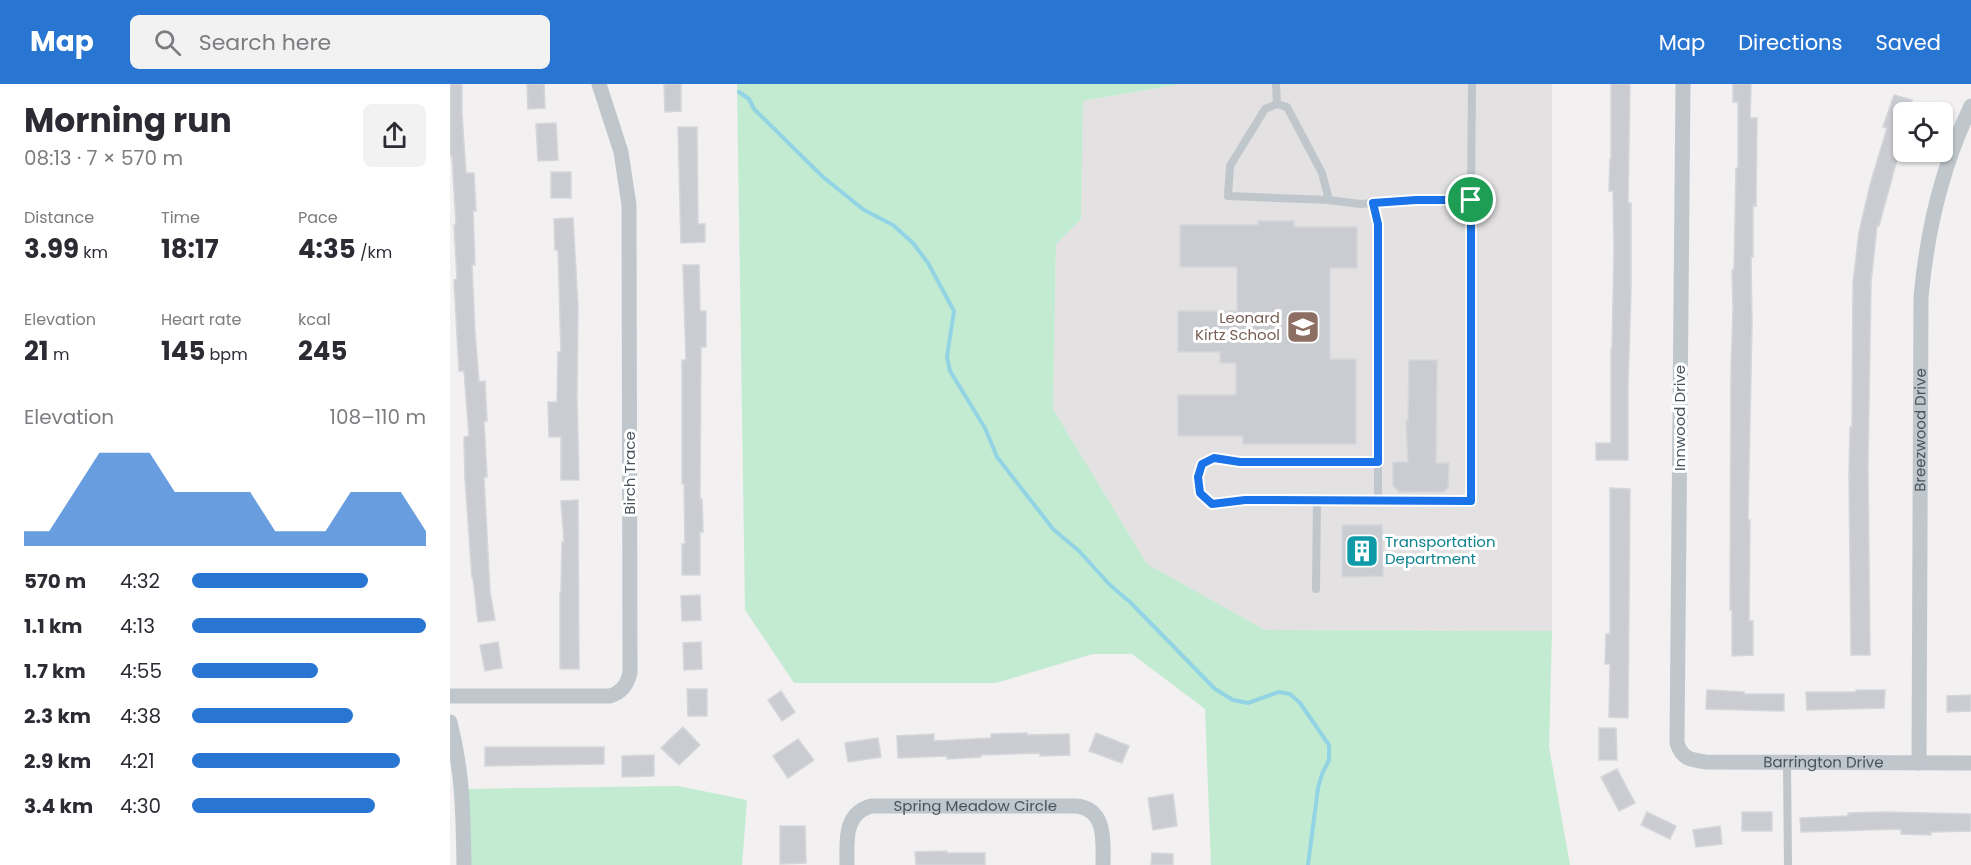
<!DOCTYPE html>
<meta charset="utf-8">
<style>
body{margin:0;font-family:Poppins,sans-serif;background:#f2f2f3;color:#2b2b33;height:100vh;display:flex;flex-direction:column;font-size:22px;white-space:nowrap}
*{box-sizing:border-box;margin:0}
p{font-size:20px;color:#7c7c81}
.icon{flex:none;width:33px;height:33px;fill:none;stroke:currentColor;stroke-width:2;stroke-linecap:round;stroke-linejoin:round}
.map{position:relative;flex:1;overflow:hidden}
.details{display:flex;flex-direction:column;background:#fff;width:450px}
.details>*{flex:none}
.fabs{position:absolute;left:1443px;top:18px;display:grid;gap:12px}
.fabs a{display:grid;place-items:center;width:60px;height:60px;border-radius:9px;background:#fff;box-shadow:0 2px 4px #0004;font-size:30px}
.pin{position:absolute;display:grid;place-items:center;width:51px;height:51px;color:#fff;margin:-26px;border:3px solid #fff;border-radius:50%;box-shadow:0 2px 6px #0007}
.round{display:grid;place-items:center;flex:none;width:63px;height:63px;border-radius:9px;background:#f2f2f3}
.head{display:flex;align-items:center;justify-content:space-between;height:102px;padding:0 24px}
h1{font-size:33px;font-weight:700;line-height:45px}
.metrics{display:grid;grid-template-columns:repeat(3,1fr);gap:9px;height:102px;padding:6px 24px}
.metrics div{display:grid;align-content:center}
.metrics b{font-size:26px;font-weight:700}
.metrics small{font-size:16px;font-weight:400}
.metrics p{font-size:16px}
.chart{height:168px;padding:12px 24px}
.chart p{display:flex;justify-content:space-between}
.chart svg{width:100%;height:108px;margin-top:6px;fill:#2975d2;opacity:.7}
ul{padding:0 24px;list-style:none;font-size:20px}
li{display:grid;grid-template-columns:96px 72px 1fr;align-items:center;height:45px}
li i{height:15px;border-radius:8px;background:#2975d2}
header{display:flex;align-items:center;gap:36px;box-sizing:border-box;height:84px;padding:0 30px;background:#2975d2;color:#fff}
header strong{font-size:28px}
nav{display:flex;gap:33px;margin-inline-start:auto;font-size:21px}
.search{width:420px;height:54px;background:#f2f2f3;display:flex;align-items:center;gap:15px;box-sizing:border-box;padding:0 21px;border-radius:9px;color:#7c7c81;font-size:22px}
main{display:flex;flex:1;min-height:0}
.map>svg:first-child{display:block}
</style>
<header>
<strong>Map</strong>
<div class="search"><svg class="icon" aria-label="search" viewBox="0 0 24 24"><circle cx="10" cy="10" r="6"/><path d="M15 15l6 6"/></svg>Search here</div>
<nav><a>Map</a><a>Directions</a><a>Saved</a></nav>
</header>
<main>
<section class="details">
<div class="head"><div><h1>Morning run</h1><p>08:13 · 7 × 570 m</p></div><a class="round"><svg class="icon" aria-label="share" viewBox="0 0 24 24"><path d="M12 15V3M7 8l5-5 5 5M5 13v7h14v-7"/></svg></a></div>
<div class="metrics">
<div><p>Distance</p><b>3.99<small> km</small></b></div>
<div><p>Time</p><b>18:17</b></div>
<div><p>Pace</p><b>4:35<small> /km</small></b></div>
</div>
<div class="metrics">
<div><p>Elevation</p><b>21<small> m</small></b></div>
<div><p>Heart rate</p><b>145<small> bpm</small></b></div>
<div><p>kcal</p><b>245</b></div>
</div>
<div class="chart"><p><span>Elevation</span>108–110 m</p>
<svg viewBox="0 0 160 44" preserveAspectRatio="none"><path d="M0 44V38L10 38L20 22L30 6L40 6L50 6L60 22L70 22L80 22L90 22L100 38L110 38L120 38L130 22L140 22L150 22L160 38V44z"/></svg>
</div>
<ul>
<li><b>570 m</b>4:32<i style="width:75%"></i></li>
<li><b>1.1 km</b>4:13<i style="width:100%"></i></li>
<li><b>1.7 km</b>4:55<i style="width:54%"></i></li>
<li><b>2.3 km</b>4:38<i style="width:69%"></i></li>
<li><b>2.9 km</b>4:21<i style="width:89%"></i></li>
<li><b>3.4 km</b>4:30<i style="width:78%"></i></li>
</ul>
</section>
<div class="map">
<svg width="1521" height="781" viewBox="0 0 1521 781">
<rect width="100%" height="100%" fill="#f2f0f0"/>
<path fill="#e3e1e1" d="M731,0H1102V547L815,546L697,480L603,325L606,160L631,135L633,17Z"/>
<path fill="#c2ebd2" d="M287,0H731L633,17L631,135L606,160L603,325L697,480L815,546L1102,547L1099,663L1120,781H761L755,625L682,570H643L546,599H344L295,526Z
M228,702L297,716L292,781H14L13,705Z"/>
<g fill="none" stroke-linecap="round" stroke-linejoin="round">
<path stroke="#93d4e4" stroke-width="4" d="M289,8L299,15L304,25L373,93L414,126L443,141L463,159L478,179L504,227L497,273L500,287L535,344L547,373L603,445L629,467L660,501L680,518L765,605L783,616L798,619L829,608L840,610L850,619L879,661V676L872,690L868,704L858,781"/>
</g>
<path fill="#caccd2" stroke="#d4d6da" stroke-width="1.5" d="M0,0H12V30L16,89H24L26,127H23L25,181H22L25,248L29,298L35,297L37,337H34L37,393H34L40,508L45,536L28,538L23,494H22L15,394L14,353L19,352L14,287H9L6,233L4,196L7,195L4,141H6L2,72H0Z
M77,0H94L95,24L78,25Z
M214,0H231V27L215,28Z
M1161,0H1180L1178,119H1181V206L1178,301V376H1146V359H1161V265H1162L1164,166L1163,107H1159L1160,75H1161Z
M1283,0H1301L1300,34H1307L1306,122L1303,121V173H1301L1302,239L1298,436H1300L1299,537H1303V571L1282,572V526H1280L1281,286L1283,226L1282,186H1284L1286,84H1288V18H1283Z
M1444,11L1462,16L1458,28H1454V43L1448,61H1451L1429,142H1427L1421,198L1418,380L1420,571H1401L1399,391L1400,343H1402L1403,199L1409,148L1420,101L1437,44L1433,43Z
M106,39L108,76L88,77L86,40Z
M228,43H247L248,140H255V158L231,159Z
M101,88H121V114H101Z
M123,134L128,222L127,313L129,396H111V353H99L98,318H107L108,268H111L108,166H105L104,135Z
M808,137H844V143H907V184H880V275H906V360H793V352H728V311H786V279H770V268H728V227H787V183H730V141H808Z
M233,181H249L250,227H256V263H251L250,415H252L253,448H250V491H232V460H235L234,400H232V276H236Z
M959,276H987L986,379H999L998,404L993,408H949L943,401V378H958L956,337H958Z
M1160,404L1180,405L1178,634L1159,633L1160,580H1155L1156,550H1160Z
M128,416L129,585H110V508H111L112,458H114L111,417Z
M892,441H932L933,492L892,493Z
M250,511L251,536L232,537L231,512Z
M48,558L52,584L35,587L30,561Z
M251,558L252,585L234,586L233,559Z
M237,605H257V632H238Z
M1257,606L1294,608V610H1334V627L1256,625Z
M1406,606H1435L1434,624L1357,626L1356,608H1406Z
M331,607L345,628L332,637L318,616Z
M1521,611V627L1497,628V612Z
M233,643L250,661L229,681L211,664Z
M1149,644H1166L1167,676H1149Z
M577,649V651L619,650L620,671L590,672V669L531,671V673L497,675V672L448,674L447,652L484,650V657L541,654V650Z
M646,649L679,662L672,679L639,667Z
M428,654L431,673L398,678L395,659Z
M348,655L364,676L338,694L323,672Z
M35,663H154V680L35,682Z
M204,671V692L172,693V672Z
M1167,685L1185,719L1169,727L1151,693Z
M723,710L727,742L703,746L698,714Z
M1197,728L1226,742L1220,755L1191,741Z
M1292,728H1322V747H1292Z
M1435,728L1521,730V747L1481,748V751L1451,750V745L1351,748L1350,734L1398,732V729Z
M330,742H355L356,779L330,780Z
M1270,742L1272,760L1246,763L1243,746Z
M497,767V769H535V781H466L465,768Z
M702,769L723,770V781H701Z"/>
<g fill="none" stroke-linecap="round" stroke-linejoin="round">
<path stroke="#bfc7cd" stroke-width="8" d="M826,0L827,20
M879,116L872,89L837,23L827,20L815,25L780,82L778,112L879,116L910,120L966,116H1021L1022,0
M867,416L795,415L762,420L750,409L748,393L751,380L764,374L790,378H928
M928,417H1021V116
M866,505L867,416L928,417V140L923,119
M1337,679L1338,781"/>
<g stroke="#bfc7cd" stroke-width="15">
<path id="s1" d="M1233,0L1227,659C1232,675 1241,676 1256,678L1521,679"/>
<path d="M0,612H160C172,608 177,601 180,589L179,121L171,68L149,0"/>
<path d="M0,638C13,689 13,729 14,781"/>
<path id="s2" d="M1469,679L1471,213C1477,147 1492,82 1521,22"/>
<path id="s3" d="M397,781C397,758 393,730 421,722H626C657,725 653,758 653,781"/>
</g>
</g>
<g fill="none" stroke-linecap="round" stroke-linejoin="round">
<defs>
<path id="route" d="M966,116H1021V417L795,416L762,420L750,409L748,393L752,380L764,374L790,378H928V140L923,119Z"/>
</defs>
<use href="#route" stroke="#fff" stroke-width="12"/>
<use href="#route" stroke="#1a73e8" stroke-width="8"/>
</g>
<defs>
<symbol id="school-square" viewBox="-11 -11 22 22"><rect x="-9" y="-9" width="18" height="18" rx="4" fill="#8d6e63" stroke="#fff"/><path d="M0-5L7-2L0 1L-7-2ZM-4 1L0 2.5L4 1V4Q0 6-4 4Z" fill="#fff"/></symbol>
<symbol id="building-square" viewBox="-11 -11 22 22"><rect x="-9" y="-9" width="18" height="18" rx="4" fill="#0f9aa8" stroke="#fff"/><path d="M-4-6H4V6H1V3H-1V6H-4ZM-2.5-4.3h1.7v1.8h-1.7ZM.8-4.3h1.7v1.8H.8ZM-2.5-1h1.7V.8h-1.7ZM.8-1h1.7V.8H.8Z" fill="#fff"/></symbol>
</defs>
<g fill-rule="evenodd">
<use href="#school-square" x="834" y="224" width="38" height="38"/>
<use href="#building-square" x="893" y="448" width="38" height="38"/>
</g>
<g text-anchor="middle" stroke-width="6" stroke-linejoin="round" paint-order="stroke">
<g font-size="15" fill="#785e54" stroke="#fff" text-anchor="end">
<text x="830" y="239">Leonard<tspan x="830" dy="17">Kirtz School</tspan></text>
</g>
<g font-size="15" fill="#49535b" stroke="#fff">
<text transform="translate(1230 334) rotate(-90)" y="5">Innwood Drive</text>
<text dy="5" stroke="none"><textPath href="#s2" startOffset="333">Breezwood Drive</textPath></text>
<text transform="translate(180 389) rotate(-90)" y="5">Birch Trace</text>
<text dy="5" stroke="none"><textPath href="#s1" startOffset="814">Barrington Drive</textPath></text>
<text dy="5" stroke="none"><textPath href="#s3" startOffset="174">Spring Meadow Circle</textPath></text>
</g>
<g font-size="15" fill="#0d838f" stroke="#fff" text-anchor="start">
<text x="935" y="463">Transportation<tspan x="935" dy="17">Department</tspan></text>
</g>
</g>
</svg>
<div class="fabs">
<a><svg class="icon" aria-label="locate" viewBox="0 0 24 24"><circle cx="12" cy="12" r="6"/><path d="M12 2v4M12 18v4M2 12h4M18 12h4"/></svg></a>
</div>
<div class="pin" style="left:1021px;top:116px;background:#1e9e55"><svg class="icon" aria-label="arrive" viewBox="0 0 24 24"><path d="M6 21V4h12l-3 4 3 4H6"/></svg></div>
</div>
</main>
